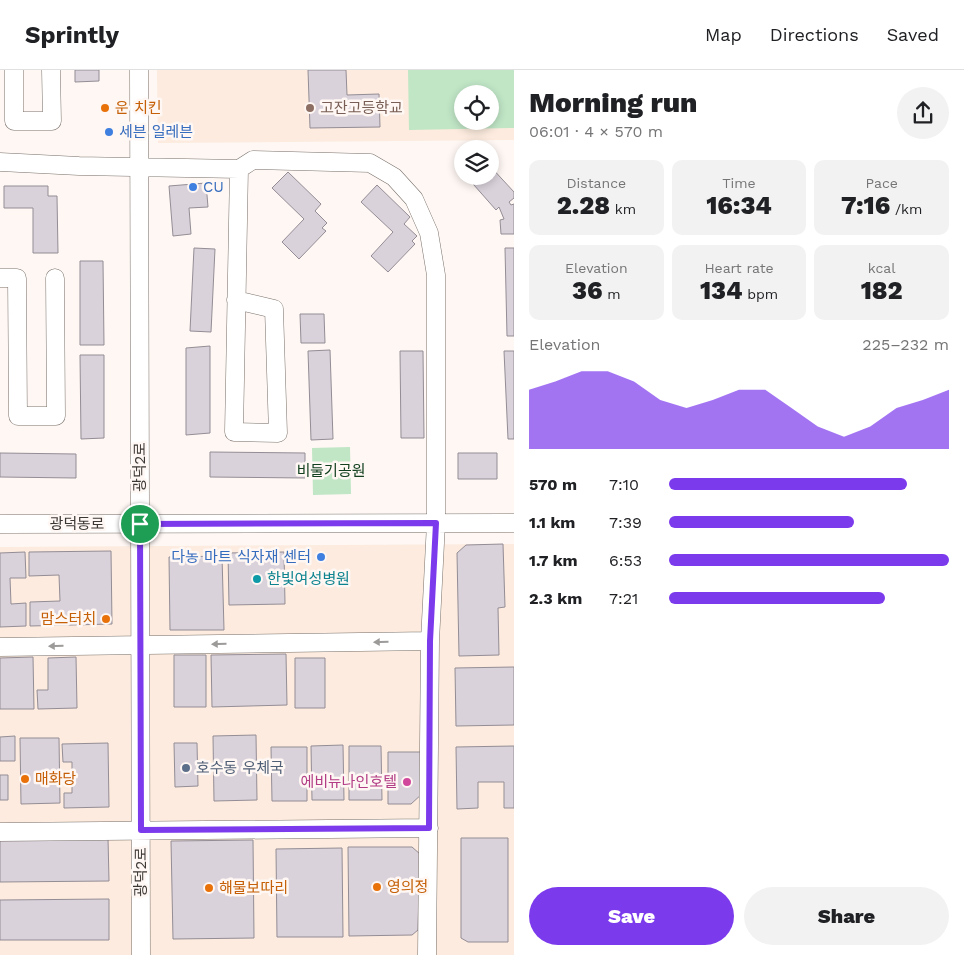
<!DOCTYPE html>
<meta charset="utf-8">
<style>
body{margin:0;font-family:"Work Sans","Noto Sans KR",sans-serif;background:#f2f2f2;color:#202124;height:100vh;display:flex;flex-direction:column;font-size:19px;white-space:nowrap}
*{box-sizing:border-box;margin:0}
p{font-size:16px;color:#757577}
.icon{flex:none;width:28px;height:28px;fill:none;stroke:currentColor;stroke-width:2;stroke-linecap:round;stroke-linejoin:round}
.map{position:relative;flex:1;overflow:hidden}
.sheet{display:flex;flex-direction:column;background:#fff;width:450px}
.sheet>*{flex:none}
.fabs{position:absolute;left:454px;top:15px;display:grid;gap:10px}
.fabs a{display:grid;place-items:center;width:45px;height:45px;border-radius:50%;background:#fff;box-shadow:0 2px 8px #0003;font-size:25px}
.pin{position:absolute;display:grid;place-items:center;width:42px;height:42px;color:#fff;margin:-21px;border:2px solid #fff;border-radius:50%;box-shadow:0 1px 5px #0007}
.round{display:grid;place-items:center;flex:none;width:52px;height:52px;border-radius:26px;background:#f2f2f2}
.summary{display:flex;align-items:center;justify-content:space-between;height:85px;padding:0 15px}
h1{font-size:28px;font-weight:800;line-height:38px}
.metrics{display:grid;grid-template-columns:repeat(3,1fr);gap:8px;height:85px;padding:5px 15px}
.metrics div{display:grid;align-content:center;border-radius:10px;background:#f2f2f2;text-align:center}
.metrics b{font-size:25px;font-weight:800}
.metrics small{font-size:14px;font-weight:400}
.metrics p{font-size:14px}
.chart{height:140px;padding:10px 15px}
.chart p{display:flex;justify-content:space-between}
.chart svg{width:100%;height:90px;margin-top:5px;fill:#7c3aed;opacity:.7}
.action{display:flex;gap:10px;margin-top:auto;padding:10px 15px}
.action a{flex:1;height:58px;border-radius:30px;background:#7c3aed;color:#fff;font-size:20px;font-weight:800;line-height:58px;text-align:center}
.action a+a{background:#f2f2f2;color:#202124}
ul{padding:0 15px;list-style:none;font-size:16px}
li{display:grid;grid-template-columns:80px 60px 1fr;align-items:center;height:38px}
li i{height:12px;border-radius:6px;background:#7c3aed}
header{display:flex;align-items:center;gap:30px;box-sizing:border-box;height:70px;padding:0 25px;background:#fff;border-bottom:1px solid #e0e0e0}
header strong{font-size:24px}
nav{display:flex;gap:28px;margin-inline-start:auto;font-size:18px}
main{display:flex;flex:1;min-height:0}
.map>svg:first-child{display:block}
</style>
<header>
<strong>Sprintly</strong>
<nav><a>Map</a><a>Directions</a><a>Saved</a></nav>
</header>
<main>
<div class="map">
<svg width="514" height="885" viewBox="0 0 514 885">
<rect width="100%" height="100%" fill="#fef7f3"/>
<path fill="#fcebde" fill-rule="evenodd" d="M157,0H514V70L158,73ZM462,24H490V51H462Z
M514,474V885H0V477Z"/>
<path fill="#c0e6c6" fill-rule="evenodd" d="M408,0H514V58L409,60ZM462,24H490V51H462Z
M350,377L351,424L313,425L312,378Z"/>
<path fill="#dad2db" stroke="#948d95" d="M75,0H99V11L75,12Z
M308,0H346L347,25L379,24L380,57L310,58Z
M490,96L514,122V128L509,132L511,135L514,134V164H501L500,150L504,149L499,137L496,140L466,106H490Z
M288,102L321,134L315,141L327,153L322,158L326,161L299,189L282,172L304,149L272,118Z
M206,113L208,137L189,138L191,164L173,166L169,116Z
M377,115L410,147L404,154L417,166L412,171L415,174L388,202L371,186L393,162L361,132Z
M4,116H48V126H57L58,183H33V138H4Z
M194,178L215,179L211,262L190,261Z
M505,178H514V266H507Z
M80,191H103L104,275H80Z
M300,244H324L325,273H301Z
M210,276V363L186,365V278Z
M330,280L333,369L311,370L308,281Z
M400,281H423L424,368H401Z
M504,281H514V369H508Z
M80,285H104V368L81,369Z
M210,382L305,383V408L210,407Z
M0,383L76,384V408L0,407Z
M458,383H497V409H458Z
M503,474L505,537L498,538L499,585L459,586L457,483L466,475Z
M111,481L112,554L30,556V532L60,531L59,505L29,506V482Z
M25,482L26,508H10L11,534L26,533V556L0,557V483Z
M284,482L285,534L229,535L228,483Z
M222,486L224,560H170L169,487Z
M286,584L287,635L212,637L211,585Z
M174,585H206V637H174Z
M33,587L34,639H0V588Z
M76,587L77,638L38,639L37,620H48V588Z
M295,588H325V638H295Z
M514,597V655L456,656L455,598Z
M256,665L257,730L214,731L213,666Z
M15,666V691H0V667Z
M20,668H59L60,733L21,734Z
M108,673L109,737L64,738V723H72V692H63L62,674Z
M174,673H197L198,716L175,717Z
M343,675L344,730H312L311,676Z
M349,676H381L382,730H349Z
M514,676V738H504V712H478V738L457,739L456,677Z
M271,677H307V731H272Z
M388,682H422L423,723L411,734H388Z
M0,705H8V730H0Z
M108,768L109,811L0,812V769Z
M461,768H508V872H468L461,868Z
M253,770L254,868L173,869L171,771Z
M348,777H412L420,784L418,860L412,865L349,866Z
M342,778L343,867H277L276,779Z
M109,829V870H0V830Z"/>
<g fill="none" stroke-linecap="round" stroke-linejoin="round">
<defs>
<path id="minor" d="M14,0V51H52L51,0
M139,0L141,885
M0,92L79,96L239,99L234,362L278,363L274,239L236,230
M239,99L253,90L370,93L394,107L414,129L429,163L436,205V453L430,571L427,885
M0,208H17L18,346H56L55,208
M0,454L514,453
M0,577L430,571
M0,762L429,758"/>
</defs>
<use href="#minor" stroke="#79706a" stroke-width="19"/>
<use href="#minor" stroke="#fff" stroke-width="18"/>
</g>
<defs><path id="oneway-solid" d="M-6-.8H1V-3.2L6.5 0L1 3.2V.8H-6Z" transform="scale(1.25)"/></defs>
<g fill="#9d9b9a">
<use href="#oneway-solid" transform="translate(381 572) rotate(179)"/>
<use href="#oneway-solid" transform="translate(219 574) rotate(179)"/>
<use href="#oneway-solid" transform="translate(56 576) rotate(179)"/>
</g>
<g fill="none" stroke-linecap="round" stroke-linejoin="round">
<defs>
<path id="route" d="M436,453L430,571L429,758L141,760L140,454Z"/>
</defs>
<use href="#route" stroke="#fff" stroke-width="10"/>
<use href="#route" stroke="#7c3aed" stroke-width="6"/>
</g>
<g fill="#e8710a" stroke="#fef7f3" stroke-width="2">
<circle cx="105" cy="38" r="5"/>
<circle cx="106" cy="549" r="5"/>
<circle cx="25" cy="709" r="5"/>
<circle cx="377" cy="817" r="5"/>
<circle cx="209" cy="818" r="5"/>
</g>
<circle fill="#8d6e63" stroke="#fef7f3" stroke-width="2" cx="310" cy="38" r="5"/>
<g fill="#3f7fe0" stroke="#fef7f3" stroke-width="2">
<circle cx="109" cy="62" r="5"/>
<circle cx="193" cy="117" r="5"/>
<circle cx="321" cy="487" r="5"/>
</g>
<circle fill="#0f9aa8" stroke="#fef7f3" stroke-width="2" cx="257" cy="509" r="5"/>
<circle fill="#5c6f8a" stroke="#fef7f3" stroke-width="2" cx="186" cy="698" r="5"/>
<circle fill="#d1479c" stroke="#fef7f3" stroke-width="2" cx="407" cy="712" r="5"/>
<g text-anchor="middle" stroke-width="5" stroke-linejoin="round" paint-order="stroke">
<g font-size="15" fill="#c56008" stroke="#fef7f3" text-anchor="start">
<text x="115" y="43">운 치킨</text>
<text x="96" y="554" text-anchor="end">맘스터치</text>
<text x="35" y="714">매화당</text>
<text x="387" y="822">영의정</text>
<text x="219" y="823">해물보따리</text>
</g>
<g font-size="15" fill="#785e54" stroke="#fef7f3" text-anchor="start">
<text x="320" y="43">고잔고등학교</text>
</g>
<g font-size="15" fill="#366cbe" stroke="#fef7f3" text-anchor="start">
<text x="119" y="67">세븐 일레븐</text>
<text x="203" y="122">CU</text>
<text x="311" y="492" text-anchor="end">다농 마트 식자재 센터</text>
</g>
<g font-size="15" fill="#3b3734" stroke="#fef7f3">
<text transform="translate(140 397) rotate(-90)" y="5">광덕2로</text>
<text x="77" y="459">광덕동로</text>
<text transform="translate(141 802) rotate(-90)" y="5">광덕2로</text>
</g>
<g font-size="15" fill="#12401f" stroke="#fef7f3">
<text x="331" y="406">비둘기공원</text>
</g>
<g font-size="15" fill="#0d838f" stroke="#fef7f3" text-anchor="start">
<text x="267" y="514">한빛여성병원</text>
</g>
<g font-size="15" fill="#4e5e75" stroke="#fef7f3" text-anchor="start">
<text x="196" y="703">호수동 우체국</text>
</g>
<g font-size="15" fill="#b23c85" stroke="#fef7f3" text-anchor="end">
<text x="397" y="717">에비뉴나인호텔</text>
</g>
</g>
</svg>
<div class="fabs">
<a><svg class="icon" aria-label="locate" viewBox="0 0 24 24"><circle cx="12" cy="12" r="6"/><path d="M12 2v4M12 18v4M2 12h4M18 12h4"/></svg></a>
<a><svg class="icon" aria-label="layers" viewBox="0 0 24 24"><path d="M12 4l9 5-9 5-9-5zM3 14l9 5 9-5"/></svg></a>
</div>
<div class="pin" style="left:140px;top:454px;background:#1e9e55"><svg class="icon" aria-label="arrive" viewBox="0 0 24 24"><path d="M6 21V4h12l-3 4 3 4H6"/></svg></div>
</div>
<section class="sheet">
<div class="summary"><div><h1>Morning run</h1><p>06:01 · 4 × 570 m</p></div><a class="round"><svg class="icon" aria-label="share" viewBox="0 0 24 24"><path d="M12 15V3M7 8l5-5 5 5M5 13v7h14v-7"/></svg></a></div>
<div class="metrics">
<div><p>Distance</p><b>2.28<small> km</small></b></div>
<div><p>Time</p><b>16:34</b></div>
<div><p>Pace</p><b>7:16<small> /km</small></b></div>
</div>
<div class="metrics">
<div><p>Elevation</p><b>36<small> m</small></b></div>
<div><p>Heart rate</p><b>134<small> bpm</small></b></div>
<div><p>kcal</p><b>182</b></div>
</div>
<div class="chart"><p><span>Elevation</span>225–232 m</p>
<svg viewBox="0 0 160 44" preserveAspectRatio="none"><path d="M0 44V15L10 11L20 6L30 6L40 11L50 20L60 24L70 20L80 15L90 15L100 24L110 33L120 38L130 33L140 24L150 20L160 15V44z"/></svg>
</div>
<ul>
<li><b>570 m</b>7:10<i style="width:85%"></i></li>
<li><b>1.1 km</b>7:39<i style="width:66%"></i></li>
<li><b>1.7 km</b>6:53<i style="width:100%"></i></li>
<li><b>2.3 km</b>7:21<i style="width:77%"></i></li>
</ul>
<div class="action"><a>Save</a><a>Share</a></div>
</section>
</main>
